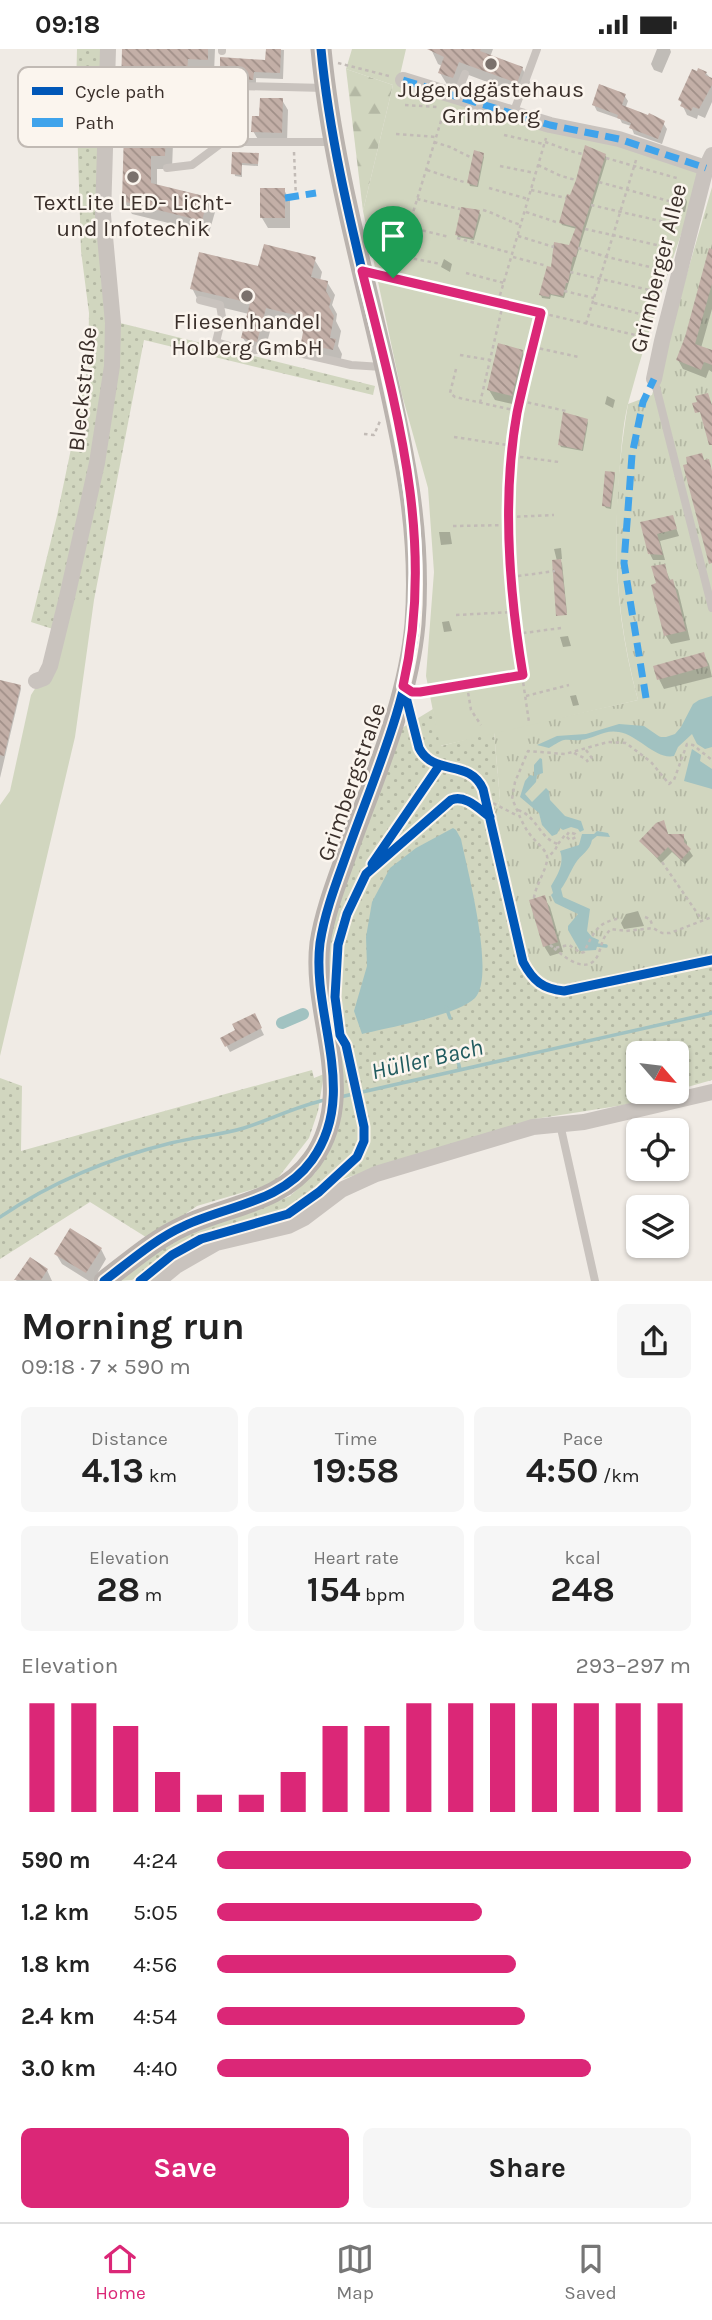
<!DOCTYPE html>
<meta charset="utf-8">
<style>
body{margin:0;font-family:Karla,sans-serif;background:#f6f6f6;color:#222;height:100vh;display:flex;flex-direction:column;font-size:26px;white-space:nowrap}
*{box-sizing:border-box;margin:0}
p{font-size:23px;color:#767676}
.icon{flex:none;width:38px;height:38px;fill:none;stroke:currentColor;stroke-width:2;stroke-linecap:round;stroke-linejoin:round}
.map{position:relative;height:1232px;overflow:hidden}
.sheet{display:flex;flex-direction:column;background:#fff;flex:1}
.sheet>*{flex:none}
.needle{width:46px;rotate:118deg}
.fabs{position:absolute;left:626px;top:992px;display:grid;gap:14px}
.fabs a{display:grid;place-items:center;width:63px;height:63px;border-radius:10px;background:#fff;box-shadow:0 2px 5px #0004;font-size:35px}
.pin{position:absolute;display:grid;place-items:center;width:60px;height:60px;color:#fff;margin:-72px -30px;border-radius:50% 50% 50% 0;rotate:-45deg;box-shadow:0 0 7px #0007}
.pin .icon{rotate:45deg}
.round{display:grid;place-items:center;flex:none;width:74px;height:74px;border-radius:10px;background:#f6f6f6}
.overview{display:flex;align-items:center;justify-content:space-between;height:119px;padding:0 21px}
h1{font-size:38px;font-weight:700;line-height:52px}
.metrics{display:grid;grid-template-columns:repeat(3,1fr);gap:10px;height:119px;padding:7px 21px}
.metrics div{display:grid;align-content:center;border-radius:10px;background:#f6f6f6;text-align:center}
.metrics b{font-size:35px;font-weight:700}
.metrics small{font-size:19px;font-weight:400}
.metrics p{font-size:19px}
.chart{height:196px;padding:14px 21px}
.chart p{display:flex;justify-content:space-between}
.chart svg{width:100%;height:126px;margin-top:7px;stroke:#db2777;stroke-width:6}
.primary-button{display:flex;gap:14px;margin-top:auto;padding:14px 21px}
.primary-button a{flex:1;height:80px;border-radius:10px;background:#db2777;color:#fff;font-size:28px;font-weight:700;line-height:80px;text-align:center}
.primary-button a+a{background:#f6f6f6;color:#222}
ul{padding:0 21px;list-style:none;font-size:23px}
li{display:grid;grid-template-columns:112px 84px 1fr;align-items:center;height:52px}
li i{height:18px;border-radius:9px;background:#db2777}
.status{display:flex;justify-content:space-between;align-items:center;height:49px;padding:0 35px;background:#fff;direction:ltr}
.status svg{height:19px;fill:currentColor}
.menu{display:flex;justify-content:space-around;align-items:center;height:98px;border-top:2px solid #e0e0e0;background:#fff;font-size:19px;color:#767676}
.menu a{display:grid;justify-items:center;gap:4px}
.menu .current{color:#db2777}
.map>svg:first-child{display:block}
</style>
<div class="status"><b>09:18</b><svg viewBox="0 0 49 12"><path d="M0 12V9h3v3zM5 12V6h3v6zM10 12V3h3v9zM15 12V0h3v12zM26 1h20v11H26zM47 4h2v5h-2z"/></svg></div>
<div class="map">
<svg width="712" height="1232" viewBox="0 0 712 1232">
<defs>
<pattern id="grass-dots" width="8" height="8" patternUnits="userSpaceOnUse" patternTransform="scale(1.75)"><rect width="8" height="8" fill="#d1d6bf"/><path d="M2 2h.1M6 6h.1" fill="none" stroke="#b4b8a4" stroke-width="1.8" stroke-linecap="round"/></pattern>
<pattern id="forest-firs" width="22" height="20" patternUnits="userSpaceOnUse" patternTransform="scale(1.75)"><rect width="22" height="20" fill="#d1d6bf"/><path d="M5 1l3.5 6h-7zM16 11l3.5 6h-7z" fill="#b4b8a4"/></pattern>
<pattern id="park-tufts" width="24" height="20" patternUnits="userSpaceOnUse" patternTransform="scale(1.75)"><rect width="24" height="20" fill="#d1d6bf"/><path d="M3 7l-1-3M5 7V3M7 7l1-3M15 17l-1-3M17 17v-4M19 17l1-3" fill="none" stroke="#b4b8a4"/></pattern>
<pattern id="building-back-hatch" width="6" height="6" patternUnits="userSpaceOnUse" patternTransform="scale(1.75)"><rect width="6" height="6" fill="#c3afa7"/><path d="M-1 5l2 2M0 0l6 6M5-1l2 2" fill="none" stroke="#a08f88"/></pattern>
</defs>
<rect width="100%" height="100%" fill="#f0ebe5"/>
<path fill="url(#grass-dots)" d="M77,0H106L103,57L116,273L375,337L373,346L144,291L94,551L63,552L56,581L31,573L57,467L88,318L89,264L81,202L76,42Z
M433,660L441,697L494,683L500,750L495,763L532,918L550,933L565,935L712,907V1031L677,1041V1004H639V1043H670L624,1056L535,1070L317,1138L295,1157L199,1186L132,1231L116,1232L143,1212L197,1179L239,1167L290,1147L315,1124L335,1088L328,957V874L397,682Z
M312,1021L314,1029L324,1025L318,1062L309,1089L274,1134L197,1157L149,1190L90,1153L0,1210V1029L22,1037L21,1102Z"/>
<path fill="url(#forest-firs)" d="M346,20L393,36L363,162Z"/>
<path fill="url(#park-tufts)" d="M712,138V907L565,935L550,933L531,918L495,763L500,750L494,683L638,651C611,551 611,457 628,355L652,346Z"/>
<path fill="#d1d6bf" d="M352,0H406L400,26L703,121C677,198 649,276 628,355C622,379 621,405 619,429C613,509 617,574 638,651L440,697L426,627L434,523L428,439L402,346L363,162L393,36L346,20Z
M63,551H94L75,688L0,1007V756L10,742L31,646L43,627Z"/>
<path fill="#a1c2c1" d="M712,647V698L705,700L697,695L692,685L678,698L674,707C656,711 638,686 619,683C604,680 594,690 580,691C575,692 569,690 564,691C559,692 553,697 549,699L537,696L557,687L586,685L619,675L644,677L660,688H666L675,685L681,678L693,655L699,651Z
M692,700L701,706L700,712L712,720V740L684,732Z
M540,709L542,710L543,724L537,726L536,733L525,745L532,753L546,739L549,742L550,751L565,767L581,772L584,781L580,783L578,780L571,778L563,781L560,779L557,785L552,787L542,776L539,764L520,748L525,732L530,726L534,727V716Z
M453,779L456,781L461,790C467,820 496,927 475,949C458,966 387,979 362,985L354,962L367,917L366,888L372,853L390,819L416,799Z
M597,782L608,784L610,788L597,787L592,791C590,802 581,805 575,815C570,823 567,832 561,840L563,848L590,860L587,882L592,888L599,891L596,901L580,902L568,881V877L578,865L555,854L551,846L553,844L551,837C557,827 565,814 560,802L579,796L582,785H594Z"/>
<path fill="#0003" d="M123,0H215L214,24L194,23V37L155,36V44L208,45L216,59L215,95L173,94L172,120H157V138L207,149L215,163L209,184L132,165L124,152L125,86L122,80Z
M268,0L284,1L283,30L256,29V36H225L221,30L267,13Z
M431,0H493L490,8L522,19L530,33L525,47L466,25L460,42L448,37L440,24L442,17L438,15Z
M657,0H670L671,3L662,24L654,21L651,15Z
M698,24H706L712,31V53L705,69L698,66L697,70L687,66L680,51Z
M624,46L628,52L625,60L663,74L667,80L662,95L634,85L631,77L622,74L620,70L597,62L594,56Z
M282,51L288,61L287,93L259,92L253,82L261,69Z
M233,105L258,106V117L242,116V128L235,127Z
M483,106L484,108L478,138L470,137L469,134Z
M605,106L607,109L564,249L551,246L550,250L542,249L541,246L552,220L570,198L577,180L562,176L561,174L571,148Z
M284,141L290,151V179H268L262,169Z
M678,149L686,150L687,153L685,163L678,162L677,159Z
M479,163L481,166L474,191L458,188L457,186Z
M712,195V260L701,299L712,303V323L709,321L706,329L683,320L678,311L687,289Z
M314,210L322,223L320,232L327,233L335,246L332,256L337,265L336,272L341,282L338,297L342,305L340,314L310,306L302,293L305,283L302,278L273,271L264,305L251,302L243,289L249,265L199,253L192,239L259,220Z
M444,210L452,215L450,223L441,218Z
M522,302L527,312L517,356L495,351L489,341Z
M607,347L615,351L613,359L605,355Z
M587,371L588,374L583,402L561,398L560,396Z
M614,424L615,427L611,460L606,459L604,456Z
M672,468L679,487L660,492L665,511H653L650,505L642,474Z
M439,483H450L452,495L441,496Z
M561,499L562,510H559L562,514L567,564L558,565L557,512L554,500Z
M664,517L671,533L678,541L690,591L671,595L666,587L653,537L658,536Z
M449,572L452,582L444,583L442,573Z
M568,587L571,597L563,598L560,588Z
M704,606L709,615L712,628L664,640L659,630Z
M0,633L20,637L21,640L0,729Z
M576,646L579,656L573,657L570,647Z
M663,773L669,787H683L687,793V798L693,807L685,815L672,803L661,814L641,792Z
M544,849L550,858L563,903L550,907L544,897Z
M638,862L644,877L624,880L621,874L626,865Z
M254,966L264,986L230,1003L222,989L238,982Z
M101,1200L106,1210L93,1232H89L62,1215L56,1205Z
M30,1210L47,1221L52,1232H16Z"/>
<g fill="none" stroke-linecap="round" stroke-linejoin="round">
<path stroke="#a1c2c1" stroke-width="3.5" d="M597,896L606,897
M446,958L450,969
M457,1008L460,1021
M340,1048L712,964
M0,1168C52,1133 110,1109 171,1094C195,1088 221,1086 244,1079C272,1070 297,1057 325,1051"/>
<path stroke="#a1c2c1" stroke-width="12" d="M282,974L303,965"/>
</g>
<path fill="url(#building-back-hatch)" d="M122,0H208V11L188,10L187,24L149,23V43L209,44L208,82L166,81L165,107H151V134L208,148L202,172L122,152L124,81H120Z
M266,0H281L280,24L254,23L253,31L220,30V8L265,11Z
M427,0H481L480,2L523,18L517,34L459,13L453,29L438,24L444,8Z
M698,19L707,23L705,26L712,29V36L699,60L693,58L691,62L680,57L682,53L678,51L692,20L697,22Z
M599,35L626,45L622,56L648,66L649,64L665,72L658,90L629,79L631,74L617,69L618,66L592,56Z
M260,49H283L282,84L251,83L252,67H259Z
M585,96L606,105L583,179L576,208H573L568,234H566L563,247L550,245L549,248L539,246L547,217L551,218L554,193L569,196L576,178L559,174L567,145L570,146L576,131Z
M474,101L484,104L477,137L467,134Z
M232,103L259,104L258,115L242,114L241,126L231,125Z
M260,139H285V169H260Z
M461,158L480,161L473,189L455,186Z
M264,195L316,208L311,228L328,232L326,242L331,251L329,258L334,267L330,289L336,290L333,301L301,294L303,283L298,274L299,267L266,259L257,293L241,289L250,254L190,240L199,203L258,217Z
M709,199L712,200V235L695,295L712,301V316L704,313L701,321L676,311L685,288Z
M498,294L523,301L512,347L487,341Z
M708,344L712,356V396H709L700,363L695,364L692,354L697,353L695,347Z
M563,363L588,370L582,401L558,396Z
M702,404L704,411L709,410L712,422V514L709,515L683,416L687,415L686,408Z
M605,422L615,423L610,458L602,457Z
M673,466L677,480L657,485L663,506L648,505L640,473Z
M561,510L567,566L556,567L552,511Z
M665,515L669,531L673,530L686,582L664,587L651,536L656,534L651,517Z
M704,603L708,617L657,631L653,617Z
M0,631L21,636L4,707L0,706Z
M664,771L668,785H684V793L691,800L681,811L668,798L657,809L639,792L656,774Z
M545,846L558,893L543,898L529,851Z
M255,964L262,979L225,998L220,989L235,981L232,975Z
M70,1179L102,1199L86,1224L54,1205Z
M30,1208L48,1220L41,1231H14Z"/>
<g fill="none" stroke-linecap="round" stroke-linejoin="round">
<path stroke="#c2bbb6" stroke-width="2.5" stroke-dasharray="3.5 3.5" stroke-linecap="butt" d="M338,14L389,27
M405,56L438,58
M396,85L436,88
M504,86L544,95
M434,93L450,98L470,108
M545,93C558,97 570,103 583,105
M294,103L296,149
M606,109L680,130
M538,116L561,127L576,131
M500,117L535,124
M427,121L467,134
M599,133L676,154
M489,139L528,150
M531,141L566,149
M417,150L460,160
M591,156L669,174
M483,161C497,165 507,172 521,176
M526,163L559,174
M409,178L449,188
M585,180L657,196
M518,187L554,198
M457,189L511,204
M578,199L607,208L654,219
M400,207L441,215
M513,208L547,217
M570,223L654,242
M466,224L504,234
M379,226L648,289
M393,229L445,59
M564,242L594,249
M498,253L546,89
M594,254L645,266
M586,275L636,111
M533,298L579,308
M460,306L490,311
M456,320L450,344L455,348L518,362L541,264
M521,352L566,362
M480,354L503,255
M518,362L509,440L511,528L516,585L529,673
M364,385L374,386L380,372
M454,388L514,397
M513,407L559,413
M510,468L554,466
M453,477L510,476
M511,528L555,522
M456,566L513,563
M516,585L561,579
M467,637L471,661L481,676
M419,643L523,626
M526,647L569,636
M586,701L594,712
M574,704L586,710L588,713
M487,751L518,767
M518,761C537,767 539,789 558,795L555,801L547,809
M558,795L565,786L570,791L576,788L575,785L569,783L567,786
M662,813L702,871
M534,849C535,837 549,817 547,807C545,800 537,794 533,789C522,777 519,764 512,750L515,733L528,702L565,705L608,693L626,694L651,713L669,735L674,731L687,695L693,696L712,711
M645,868L650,870L653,878
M550,896L554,899L569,896L581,904L584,903C594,883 597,873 621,869
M554,899C565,909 588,927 598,906C603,894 601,890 611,880L626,882L653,879L662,884H670L712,868"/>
<path stroke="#c9c3be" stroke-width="8" d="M222,2V0
M155,35L325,39
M456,48L465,25
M513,65L537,0
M167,119L192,116L223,93H334
M200,251L220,256L222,268L216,293L247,302L277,299L351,316L382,318
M654,330L712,559
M560,1075L595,1232"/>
<path stroke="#c9c3be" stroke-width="16" d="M403,31L550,76L619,90L706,119
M654,330L662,292L706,119L712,106
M36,632L44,629L50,617L67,548L97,414L112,317L113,274L103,166L108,0
M158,1232L176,1217L216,1194L288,1177L304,1169L341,1141L376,1125L533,1078L584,1073L712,1043"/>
<path stroke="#bab3ae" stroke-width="21" d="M104,1232C129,1213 155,1190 184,1177C228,1156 281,1154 312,1111C360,1044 311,967 320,894C325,862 337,832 348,801C374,728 408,653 415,575C422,483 404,402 384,314C360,210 331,106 321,0"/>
<path stroke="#3fa3eb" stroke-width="7" stroke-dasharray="14 7" stroke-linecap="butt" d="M403,31L550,76L619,90L706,119
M285,149L316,144
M646,649L624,514L632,406L643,353L654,330"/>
<defs>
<path id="cycleway" d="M404,640L419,699C434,728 469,709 483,740L523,913C533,932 543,940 564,942L712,911
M372,815L439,717
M104,1232C129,1213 155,1190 184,1177C228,1156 281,1154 312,1111C360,1044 311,967 320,894C325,862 337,832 348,801C374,728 408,653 415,575C422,483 404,402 384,314C360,210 331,106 321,0
M140,1232L172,1206L201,1190L288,1165L319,1143L357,1108L364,1092V1078L346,996L340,986L335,948L338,896L347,865L366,825L451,751C465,745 479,760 490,768"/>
</defs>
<use href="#cycleway" stroke="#fbf5ee" stroke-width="13"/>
<use href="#cycleway" stroke="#0057b8" stroke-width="9"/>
</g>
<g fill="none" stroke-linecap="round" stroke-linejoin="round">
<defs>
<path id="route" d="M362,222L541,264C533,297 524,331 517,364C502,448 509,542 523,626L420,643H412L403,637C436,494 397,361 362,222Z"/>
</defs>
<use href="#route" stroke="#fff" stroke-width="14"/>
<use href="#route" stroke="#db2777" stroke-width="9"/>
</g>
<g fill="#7a716c" stroke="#fbf5ee" stroke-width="2.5">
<circle cx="491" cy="15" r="7"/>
<circle cx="133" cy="128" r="7"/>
<circle cx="247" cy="247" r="7"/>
</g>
<g text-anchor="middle" stroke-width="5" stroke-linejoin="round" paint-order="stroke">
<g font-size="23" fill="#3b302b" stroke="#fbf5ee">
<text x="491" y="48">Jugendgästehaus<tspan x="491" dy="26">Grimberg</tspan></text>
<text x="133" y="161">TextLite LED- Licht-<tspan x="133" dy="26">und Infotechik</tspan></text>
<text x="247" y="280">Fliesenhandel<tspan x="247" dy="26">Holberg GmbH</tspan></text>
</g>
<g font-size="23" fill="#3b302b" stroke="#fbf5ee">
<text transform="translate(658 219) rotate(-76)" y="8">Grimberger Allee</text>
<text transform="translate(82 340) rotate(-84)" y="8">Bleckstraße</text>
<text transform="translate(351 733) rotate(-71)" y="8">Grimbergstraße</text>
</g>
<g font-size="24" font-style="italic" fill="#1f5a5e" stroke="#fbf5ee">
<text transform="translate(427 1010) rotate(-13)" y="8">Hüller Bach</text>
</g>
</g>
<rect x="18" y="18" width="230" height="80" rx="10" fill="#fbf5ee" stroke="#c1bab4" stroke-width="2"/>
<rect x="32" y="38" width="31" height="8" fill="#0057b8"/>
<rect x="32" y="69" width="31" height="9" fill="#3fa3eb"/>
<g font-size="19" fill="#3b302b">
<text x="75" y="49">Cycle path</text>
<text x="75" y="80">Path</text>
</g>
</svg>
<div class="fabs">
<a><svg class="needle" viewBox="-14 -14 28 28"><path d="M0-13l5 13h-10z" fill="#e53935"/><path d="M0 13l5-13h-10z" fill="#767676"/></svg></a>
<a><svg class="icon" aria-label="locate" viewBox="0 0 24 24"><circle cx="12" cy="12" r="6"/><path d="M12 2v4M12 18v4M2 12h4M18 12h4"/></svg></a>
<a><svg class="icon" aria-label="layers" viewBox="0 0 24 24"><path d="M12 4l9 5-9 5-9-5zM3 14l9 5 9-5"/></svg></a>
</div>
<div class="pin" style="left:393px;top:229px;background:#1e9e55"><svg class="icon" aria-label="arrive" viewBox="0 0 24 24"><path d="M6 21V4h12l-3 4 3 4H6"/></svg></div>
</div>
<section class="sheet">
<div class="overview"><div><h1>Morning run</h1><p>09:18 · 7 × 590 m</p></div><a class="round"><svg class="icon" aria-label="share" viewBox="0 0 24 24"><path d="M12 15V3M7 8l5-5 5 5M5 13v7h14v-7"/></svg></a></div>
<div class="metrics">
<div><p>Distance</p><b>4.13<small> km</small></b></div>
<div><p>Time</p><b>19:58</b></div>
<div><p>Pace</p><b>4:50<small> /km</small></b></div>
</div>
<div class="metrics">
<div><p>Elevation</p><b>28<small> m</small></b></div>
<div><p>Heart rate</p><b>154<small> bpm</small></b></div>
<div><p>kcal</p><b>248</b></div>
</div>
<div class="chart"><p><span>Elevation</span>293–297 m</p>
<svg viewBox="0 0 160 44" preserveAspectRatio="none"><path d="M5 44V6M15 44V6M25 44V14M35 44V30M45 44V38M55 44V38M65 44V30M75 44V14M85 44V14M95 44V6M105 44V6M115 44V6M125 44V6M135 44V6M145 44V6M155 44V6"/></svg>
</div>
<ul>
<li><b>590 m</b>4:24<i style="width:100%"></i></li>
<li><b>1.2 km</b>5:05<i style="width:56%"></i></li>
<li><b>1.8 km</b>4:56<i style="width:63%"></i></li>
<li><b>2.4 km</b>4:54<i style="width:65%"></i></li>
<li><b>3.0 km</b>4:40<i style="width:79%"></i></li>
</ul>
<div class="primary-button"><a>Save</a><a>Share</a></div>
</section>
<nav class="menu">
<a class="current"><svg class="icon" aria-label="home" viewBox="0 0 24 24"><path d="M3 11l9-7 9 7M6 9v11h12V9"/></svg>Home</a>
<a><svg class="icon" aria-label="map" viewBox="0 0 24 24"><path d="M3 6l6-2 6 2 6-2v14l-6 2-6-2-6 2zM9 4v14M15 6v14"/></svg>Map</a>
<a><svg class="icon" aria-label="saved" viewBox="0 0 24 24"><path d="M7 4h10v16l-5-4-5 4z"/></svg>Saved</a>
</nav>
